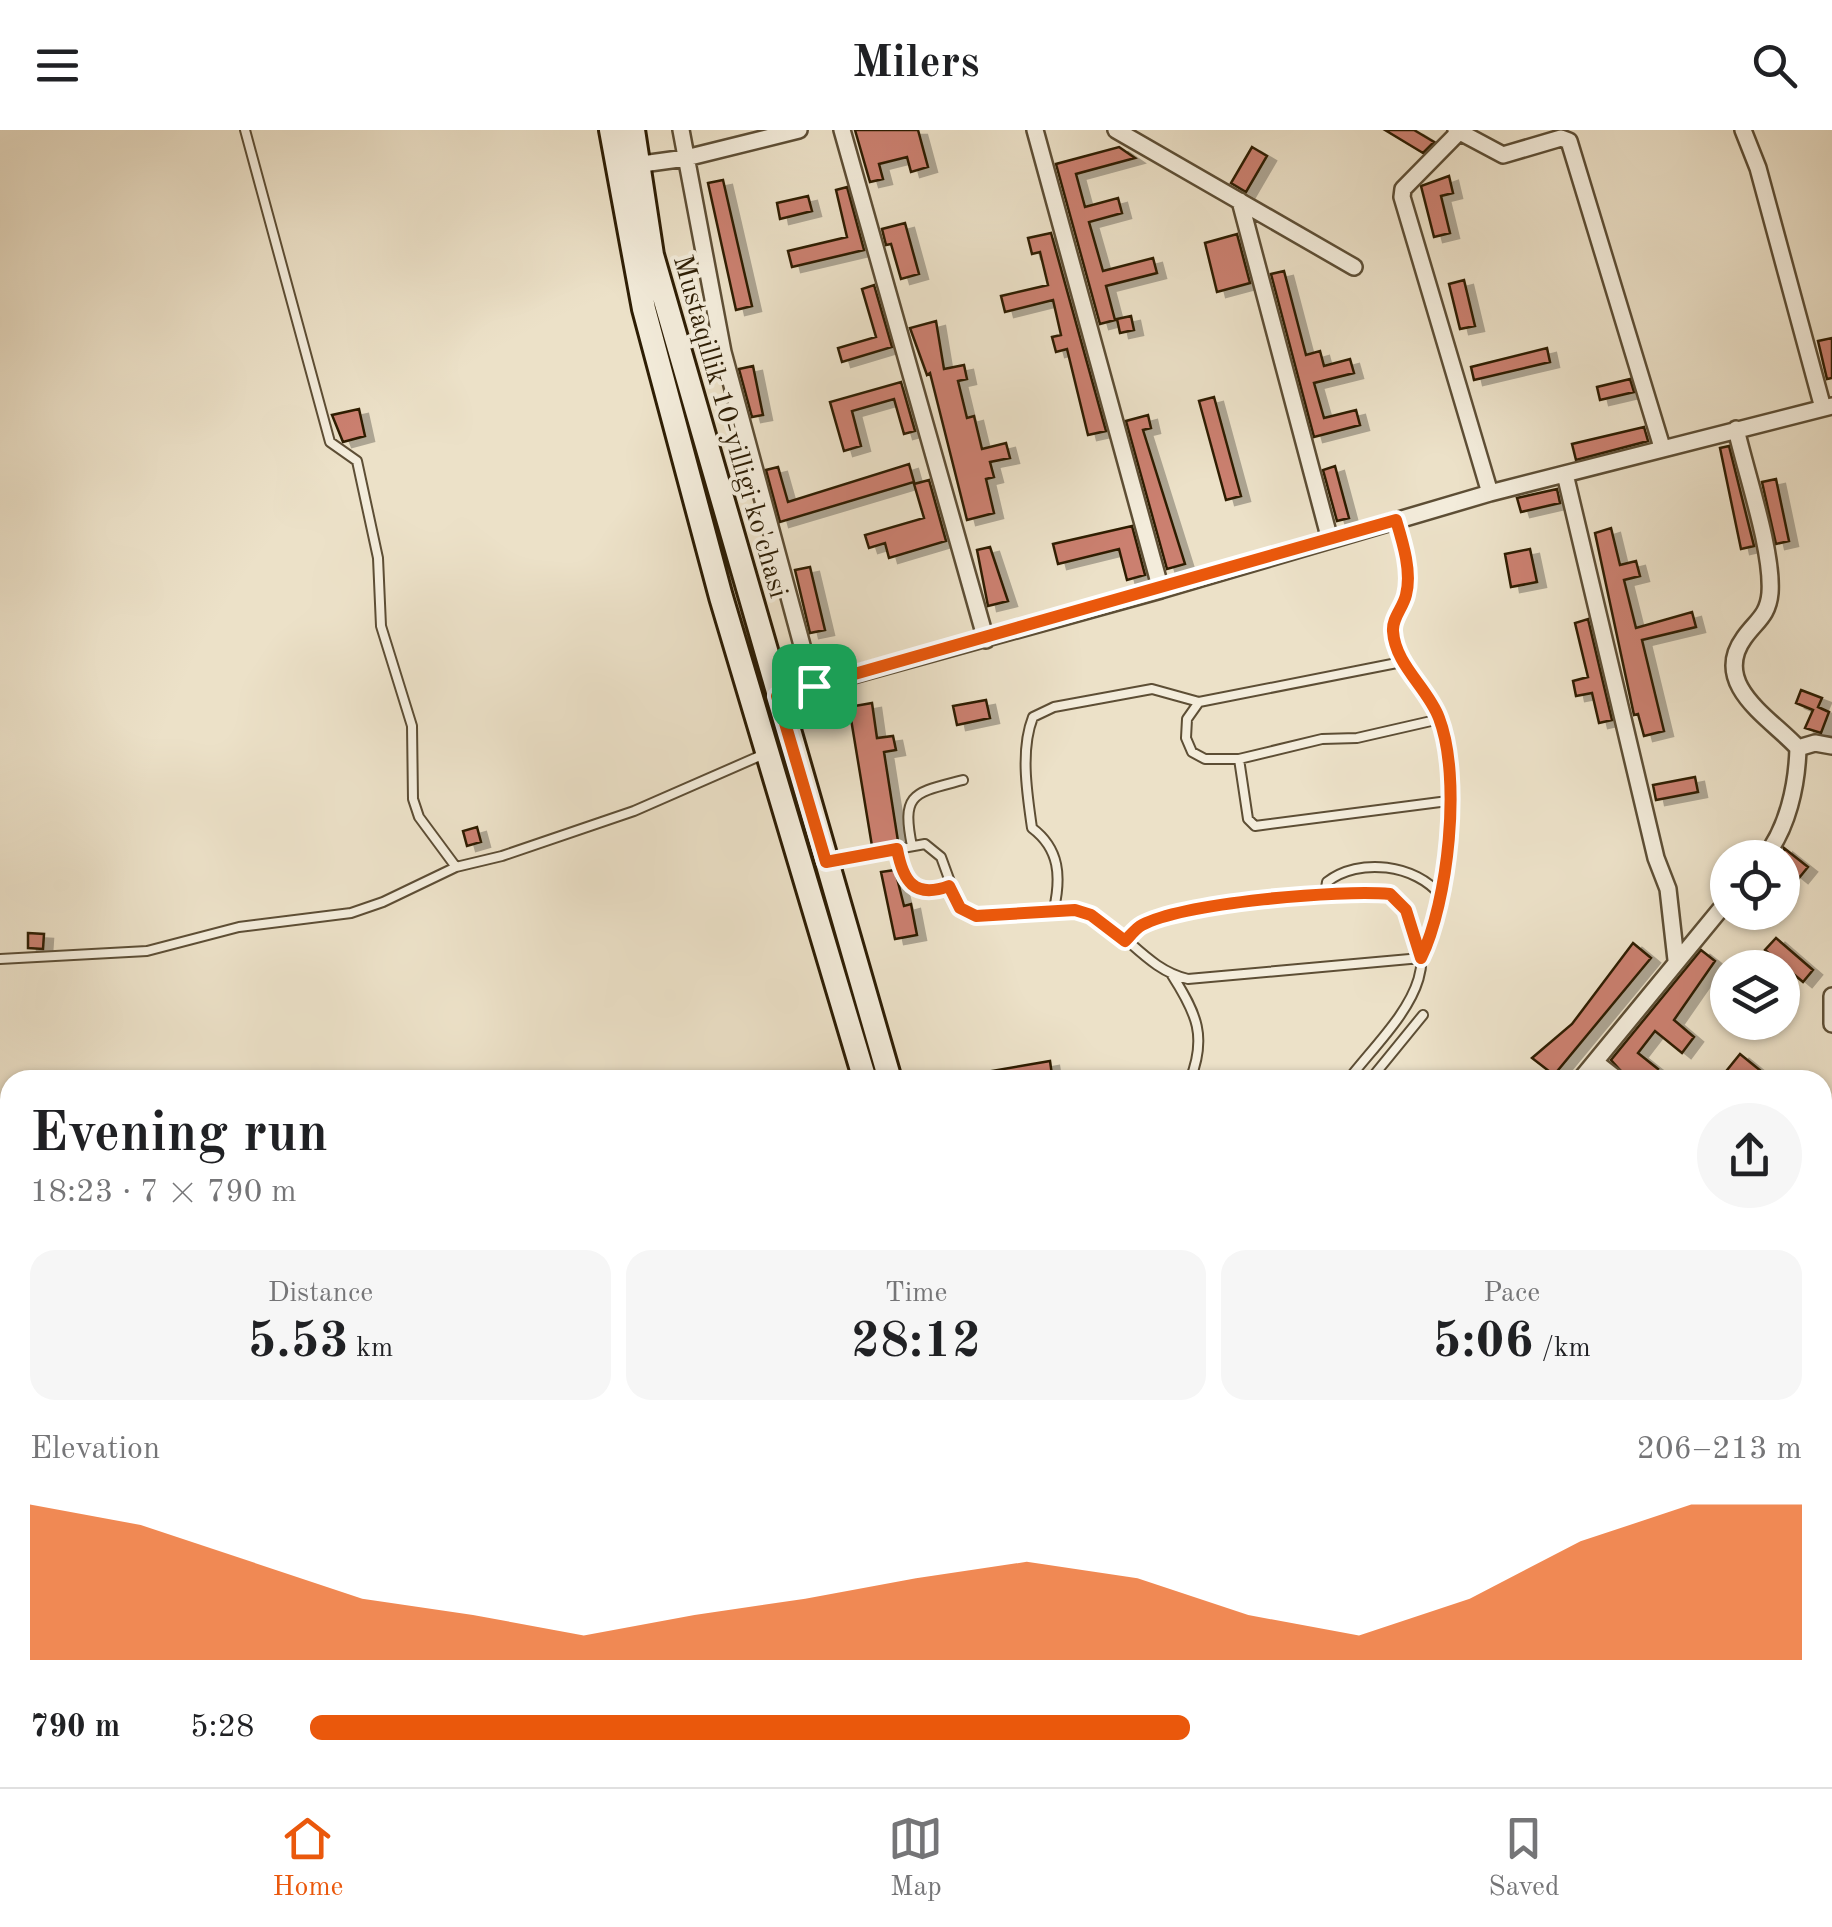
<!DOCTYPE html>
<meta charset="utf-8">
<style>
body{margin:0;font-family:"Old Standard TT",serif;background:#f6f6f6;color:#202124;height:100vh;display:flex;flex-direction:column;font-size:38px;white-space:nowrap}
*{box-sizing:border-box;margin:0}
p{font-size:32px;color:#757577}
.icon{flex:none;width:55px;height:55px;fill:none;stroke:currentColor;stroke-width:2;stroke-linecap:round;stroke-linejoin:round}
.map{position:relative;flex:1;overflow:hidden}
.panel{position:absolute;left:0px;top:940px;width:1832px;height:718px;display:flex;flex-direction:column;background:#fff;border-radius:30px 30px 0 0;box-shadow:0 2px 8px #0004}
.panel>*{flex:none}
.controls{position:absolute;left:1710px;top:710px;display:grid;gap:20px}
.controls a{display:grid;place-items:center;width:90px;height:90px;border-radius:50%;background:#fff;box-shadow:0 2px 8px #0004;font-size:50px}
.pin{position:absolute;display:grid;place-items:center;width:85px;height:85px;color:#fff;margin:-42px;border-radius:20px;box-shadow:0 5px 15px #0006}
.round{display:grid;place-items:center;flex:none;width:105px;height:105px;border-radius:52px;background:#f6f6f6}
.headline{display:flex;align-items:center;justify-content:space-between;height:170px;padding:0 30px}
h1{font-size:55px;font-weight:800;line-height:75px}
.stats{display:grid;grid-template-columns:repeat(3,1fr);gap:15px;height:170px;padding:10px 30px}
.stats div{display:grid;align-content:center;border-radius:25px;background:#f6f6f6;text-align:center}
.stats b{font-size:50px;font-weight:800}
.stats small{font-size:28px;font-weight:400}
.stats p{font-size:28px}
.chart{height:280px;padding:20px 30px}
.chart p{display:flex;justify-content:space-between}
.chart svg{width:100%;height:180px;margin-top:10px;fill:#ea580c;opacity:.7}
ul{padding:0 30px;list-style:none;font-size:32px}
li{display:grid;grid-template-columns:160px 120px 1fr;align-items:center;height:75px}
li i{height:25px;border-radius:12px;background:#ea580c}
header{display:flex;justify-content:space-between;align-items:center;height:130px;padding:0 30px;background:#fff;font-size:45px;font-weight:800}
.tabs{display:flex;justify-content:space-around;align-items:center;height:140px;border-top:2px solid #e0e0e0;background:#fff;font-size:28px;color:#757577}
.tabs a{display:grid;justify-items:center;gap:5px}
.tabs .selected{color:#ea580c}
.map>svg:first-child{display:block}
</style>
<header><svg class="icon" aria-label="menu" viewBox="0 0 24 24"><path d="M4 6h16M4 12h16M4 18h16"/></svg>Milers<svg class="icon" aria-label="search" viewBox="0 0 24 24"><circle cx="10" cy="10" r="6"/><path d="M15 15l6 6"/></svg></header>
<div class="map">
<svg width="1832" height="1657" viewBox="0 0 1832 1657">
<defs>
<filter id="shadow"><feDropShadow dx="9" dy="5" stdDeviation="0" flood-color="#0004"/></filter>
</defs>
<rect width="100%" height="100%" fill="#ece1c8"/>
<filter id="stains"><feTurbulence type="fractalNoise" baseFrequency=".002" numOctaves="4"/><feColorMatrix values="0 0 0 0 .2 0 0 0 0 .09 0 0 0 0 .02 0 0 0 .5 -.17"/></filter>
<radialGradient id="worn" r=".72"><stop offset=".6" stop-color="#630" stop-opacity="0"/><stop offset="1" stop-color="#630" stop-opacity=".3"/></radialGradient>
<path fill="#cb806f" stroke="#2d1d04" stroke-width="2.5" filter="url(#shadow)" d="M855,0H918L928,37L911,42L907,27L879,34L883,49L870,52Z
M1385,0H1414L1434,12L1423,23Z
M1119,17L1135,28L1076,44L1085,77L1118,68L1122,83L1089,92L1103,141L1153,128L1157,143L1106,156L1115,190L1100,194L1056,34Z
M1252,17L1267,26L1246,62L1231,53Z
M1449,46L1453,63L1441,66L1450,103L1434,107L1421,56Z
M723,50L752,176L736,180L708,53Z
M847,57L864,120L792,137L788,121L847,107L836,60Z
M808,66L812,81L780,89L777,73Z
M905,93L919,144L901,149L891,114L886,115L882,99Z
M1051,103L1106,301L1088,305L1067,219L1056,222L1052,207L1061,205L1053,170L1005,182L1001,166L1048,155L1040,122L1032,124L1028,108Z
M1237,104L1250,153L1217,162L1205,113Z
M1284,141L1306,225L1320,221L1324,236L1350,229L1354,243L1314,253L1324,288L1356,280L1360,295L1314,307L1271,144Z
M1464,150L1475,196L1460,199L1449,154Z
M874,155L892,217L842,232L838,218L876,207L862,159Z
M1131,186L1134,200L1120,203L1117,189Z
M936,191L944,239L964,235L967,249L958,251L967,288L974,286L982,319L1006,313L1010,328L990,332L994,347L986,349L994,383L967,390L930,243L927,245L910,198Z
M1832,208V248L1827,249L1818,211Z
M1547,218L1550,232L1474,250L1471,237Z
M753,236L763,285L752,287L739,239Z
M1630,249L1634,262L1600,270L1597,257Z
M901,252L915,301L904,304L894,269L852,281L861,316L844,321L830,272Z
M1214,267L1241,366L1226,370L1199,271Z
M359,279L365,306L343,312L332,285Z
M1148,285L1151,298L1143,300L1185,434L1167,439L1126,291Z
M1644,297L1648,311L1576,330L1572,314Z
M1729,316L1754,416L1741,419L1720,318Z
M909,334L914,352L780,392L766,340L778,337L788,372Z
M1335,336L1349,388L1337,391L1323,340Z
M1776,349L1789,411L1776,414L1762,352Z
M929,350L946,411L889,428L885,413L869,418L865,405L924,388L914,354Z
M1557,359L1560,373L1521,382L1517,368Z
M1132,396L1145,445L1127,450L1119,419L1058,434L1053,414Z
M1611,398L1620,435L1636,431L1640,446L1624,450L1636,498L1692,482L1696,497L1642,510L1664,601L1644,606L1638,584L1634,585L1595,403Z
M990,417L1008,471L988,476L977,420Z
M1530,419L1537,452L1511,457L1505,424Z
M810,437L825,500L810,503L795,440Z
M1588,489L1612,590L1599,593L1592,563L1576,566L1573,551L1588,547L1575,493Z
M1801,560L1822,568L1818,577L1829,582L1821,603L1805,598L1813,580L1796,573Z
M986,570L990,588L957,595L953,576Z
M872,573L877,608L893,606L896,620L884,622L898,711L872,716L849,577Z
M1695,647L1698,662L1656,670L1653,655Z
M477,697L481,712L467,716L463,701Z
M1784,718L1808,737L1799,748L1782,734Z
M895,740L904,776L911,774L917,805L895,809L881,742Z
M28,803L44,804L43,819L28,818Z
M1776,808L1813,840L1803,852L1765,820Z
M1633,813L1651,828L1554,945L1532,928L1572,894Z
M1701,820L1715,831L1674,890L1694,907L1682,923L1655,901L1638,923L1658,939L1649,950H1629L1611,930Z
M1740,924L1772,950H1719Z
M1050,931L1052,945L980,950V943Z"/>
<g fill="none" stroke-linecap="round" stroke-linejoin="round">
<defs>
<path id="lane" d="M245,0L330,312L357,331L378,428L381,496L412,596L413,669L419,687L456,737
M1402,532L1199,572L1187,589L1186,608L1192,622L1205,629H1239L1322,609L1357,608L1440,589
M1239,629L1248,689L1255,696L1448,671
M912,716C901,662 914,663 963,650
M897,719C903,751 913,769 949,757
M830,731L925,714L941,727L960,779C997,796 1037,772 1076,780C1120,789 1142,839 1188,849L1421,828C1448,771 1462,649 1440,589C1428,558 1397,537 1393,503C1392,489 1402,479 1406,467C1413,444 1403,414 1397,392
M1325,764L1327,752C1359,727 1416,734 1441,766
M1054,779C1061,747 1060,719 1032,698C1027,663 1020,620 1033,587L1054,577L1152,559L1199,572
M1125,811C1130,806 1136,798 1142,795C1184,773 1341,759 1390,764C1462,837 1395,890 1348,950
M0,829L147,821L239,797L351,783L383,772L456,737L502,726L634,681L762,625
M1172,845C1197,884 1207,907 1190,950
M1370,950L1423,885
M0,1062H10"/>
<path id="street" d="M681,0L723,222L813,556
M842,0L986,510
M1035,0L1161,460L1490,363L1832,276
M1116,0L1354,137
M1456,0L1503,25L1561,8L1569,11L1662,317
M1743,0L1758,38L1823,278
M1459,2L1403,59L1402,67L1490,363
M635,35L686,28L799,0
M1240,71L1330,410
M1736,299C1746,343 1773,421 1770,463C1768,486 1756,491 1744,508C1710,555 1772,589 1798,618C1797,655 1788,698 1764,728
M1565,344L1656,728L1668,759L1676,830
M777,566L1161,460
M1798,618L1815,613L1832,616
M1832,866V894
M1595,932L1618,950
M1580,950L1728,770
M1822,1112L1832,1120
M0,1159L10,1149
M1822,1173L1832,1161
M1822,1294L1832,1300
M0,1483H10
M1822,1578L1832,1585
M148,1648L159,1657
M432,1648L433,1657
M581,1648L582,1657
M730,1648L732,1657
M1492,1648L1505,1657
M1064,1657L1066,1648
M1237,1657L1239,1648
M1439,1657L1446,1648"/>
<path id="secondary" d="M611,0L644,179L721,467L865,950
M633,0L652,125L890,950
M946,1648V1657
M971,1657L972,1648"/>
</defs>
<use href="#lane" stroke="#5d4e35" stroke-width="12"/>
<use href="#street" stroke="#5d4e35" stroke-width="20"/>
<use href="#secondary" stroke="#2d1d04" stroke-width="28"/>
<use href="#lane" stroke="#f3ecdb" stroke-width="8"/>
<use href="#street" stroke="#f3ecdb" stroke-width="15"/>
<use href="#secondary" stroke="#f3ecdb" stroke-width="22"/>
</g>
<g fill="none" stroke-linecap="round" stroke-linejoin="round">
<defs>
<path id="route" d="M1396,390C1403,413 1412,442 1406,465C1403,478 1392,488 1393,501C1395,535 1428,558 1439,588C1462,648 1448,772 1421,828L1406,780L1390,764C1341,759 1184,773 1142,795C1136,798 1130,806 1125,811L1091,785L1075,780L976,786L960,778L949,756C914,769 903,751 897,719L826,732L777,566Z"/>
</defs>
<use href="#route" stroke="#fff" stroke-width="20"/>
<use href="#route" stroke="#ea580c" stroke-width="12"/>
</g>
<g text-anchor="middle" stroke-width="8" stroke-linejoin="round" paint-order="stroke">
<g font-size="28" fill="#2d1d04" stroke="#f3ecdb">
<text transform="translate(732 296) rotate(74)" y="10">Mustaqillik 10-yilligi ko'chasi</text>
</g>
</g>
<rect width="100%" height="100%" filter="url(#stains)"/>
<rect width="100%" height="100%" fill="url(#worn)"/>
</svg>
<div class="controls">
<a><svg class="icon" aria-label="locate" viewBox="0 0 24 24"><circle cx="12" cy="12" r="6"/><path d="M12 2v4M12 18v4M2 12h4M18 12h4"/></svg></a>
<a><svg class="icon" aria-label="layers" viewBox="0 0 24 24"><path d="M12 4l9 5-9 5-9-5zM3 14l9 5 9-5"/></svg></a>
</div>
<div class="pin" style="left:814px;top:556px;background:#1e9e55"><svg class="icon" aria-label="arrive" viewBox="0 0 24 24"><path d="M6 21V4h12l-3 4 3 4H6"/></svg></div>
<section class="panel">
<div class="headline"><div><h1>Evening run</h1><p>18:23 · 7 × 790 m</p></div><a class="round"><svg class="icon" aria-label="share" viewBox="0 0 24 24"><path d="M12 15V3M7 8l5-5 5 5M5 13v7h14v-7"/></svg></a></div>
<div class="stats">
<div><p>Distance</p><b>5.53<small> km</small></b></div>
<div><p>Time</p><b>28:12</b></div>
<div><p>Pace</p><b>5:06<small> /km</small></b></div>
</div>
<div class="chart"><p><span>Elevation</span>206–213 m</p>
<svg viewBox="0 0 160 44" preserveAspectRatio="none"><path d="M0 44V6L10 11L20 20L30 29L40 33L50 38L60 33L70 29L80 24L90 20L100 24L110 33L120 38L130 29L140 15L150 6L160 6V44z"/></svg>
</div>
<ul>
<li><b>790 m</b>5:28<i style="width:59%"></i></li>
</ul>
</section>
</div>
<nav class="tabs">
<a class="selected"><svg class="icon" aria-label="home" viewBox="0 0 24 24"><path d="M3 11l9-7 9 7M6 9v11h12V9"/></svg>Home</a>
<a><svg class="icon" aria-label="map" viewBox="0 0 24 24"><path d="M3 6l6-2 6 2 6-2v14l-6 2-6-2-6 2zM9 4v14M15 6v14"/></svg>Map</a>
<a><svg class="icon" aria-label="saved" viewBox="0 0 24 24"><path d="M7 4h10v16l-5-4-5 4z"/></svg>Saved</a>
</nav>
